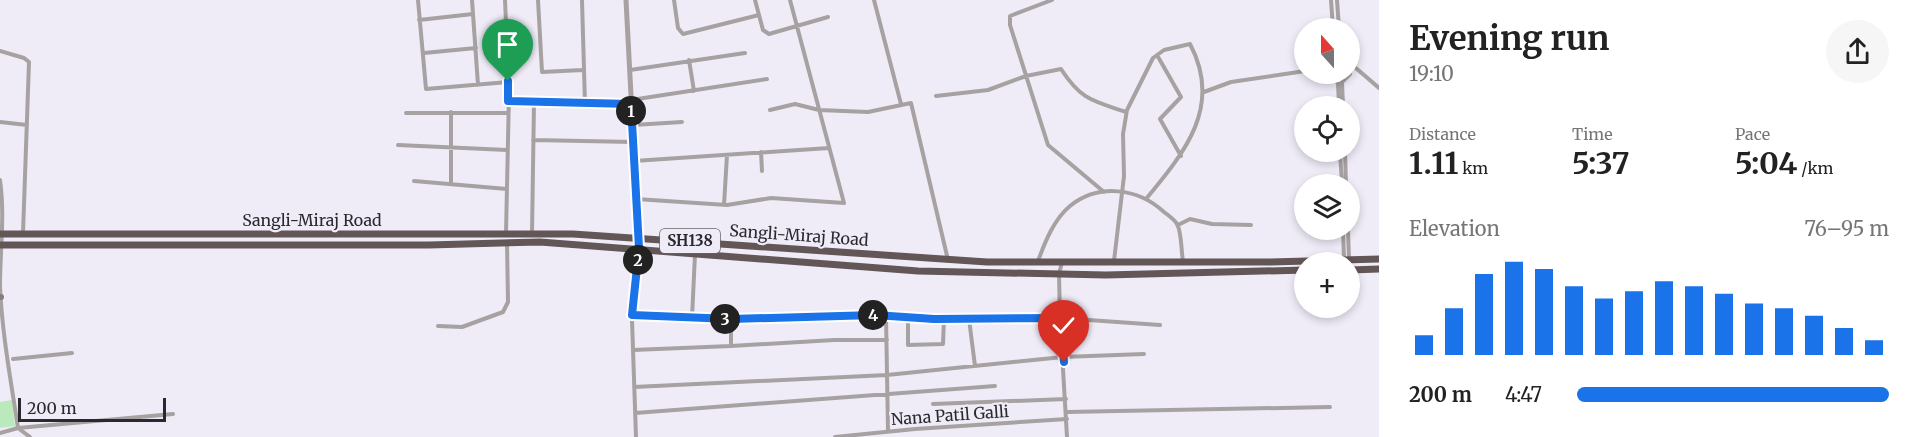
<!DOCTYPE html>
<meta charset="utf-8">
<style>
body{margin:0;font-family:Merriweather,serif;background:#f6f6f6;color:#222;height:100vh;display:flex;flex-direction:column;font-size:22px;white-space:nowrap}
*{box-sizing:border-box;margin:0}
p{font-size:20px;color:#767676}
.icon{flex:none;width:33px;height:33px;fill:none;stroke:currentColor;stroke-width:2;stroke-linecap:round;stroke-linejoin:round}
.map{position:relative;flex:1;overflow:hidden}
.panel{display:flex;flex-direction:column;background:#fff;width:540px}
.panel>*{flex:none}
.needle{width:39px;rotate:339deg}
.controls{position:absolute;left:1294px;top:18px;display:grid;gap:12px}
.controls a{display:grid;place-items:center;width:66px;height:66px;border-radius:50%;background:#fff;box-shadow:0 3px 9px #0003;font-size:30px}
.scale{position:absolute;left:18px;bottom:15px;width:148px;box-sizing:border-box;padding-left:6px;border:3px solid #2a292e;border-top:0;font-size:16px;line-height:21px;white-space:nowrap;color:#2a292e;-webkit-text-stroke:4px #efecf8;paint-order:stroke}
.pin{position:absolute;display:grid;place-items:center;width:51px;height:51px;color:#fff;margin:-62px -26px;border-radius:50% 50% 50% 0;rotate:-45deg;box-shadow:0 0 6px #0007}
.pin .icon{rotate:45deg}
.km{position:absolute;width:30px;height:30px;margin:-15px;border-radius:50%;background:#222;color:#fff;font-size:16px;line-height:30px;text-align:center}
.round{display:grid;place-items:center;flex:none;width:63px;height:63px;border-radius:32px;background:#f6f6f6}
.summary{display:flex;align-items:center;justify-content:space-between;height:102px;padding:0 30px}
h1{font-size:33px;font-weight:700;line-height:45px}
.figures{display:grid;grid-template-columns:repeat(3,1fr);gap:9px;height:102px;padding:6px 30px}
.figures div{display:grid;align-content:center}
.figures b{font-size:30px;font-weight:700}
.figures small{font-size:16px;font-weight:400}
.figures p{font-size:16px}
.chart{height:168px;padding:12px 30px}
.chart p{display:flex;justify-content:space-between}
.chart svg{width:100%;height:108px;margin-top:6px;stroke:#1a73e8;stroke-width:6}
ul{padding:0 30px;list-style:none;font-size:20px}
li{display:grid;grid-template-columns:96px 72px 1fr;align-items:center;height:45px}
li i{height:15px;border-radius:8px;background:#1a73e8}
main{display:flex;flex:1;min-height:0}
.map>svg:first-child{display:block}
</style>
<main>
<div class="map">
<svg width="1379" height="437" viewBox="0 0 1379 437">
<rect width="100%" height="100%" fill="#efecf8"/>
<path fill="#bae9bb" d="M12,400L15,426L0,428V402Z"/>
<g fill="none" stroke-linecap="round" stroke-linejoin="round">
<path stroke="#a7a1a1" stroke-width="4" d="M418,0L426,89L508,82
M472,0L478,85
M505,0L509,93L506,233
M538,0L542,72L583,70
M582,0L585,104
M674,0L678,28L683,34L759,15
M755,0L763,30L769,34L828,17
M874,0L901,104
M1052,0L1010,16V25L1048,145L1104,192
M1331,0L1333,28
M1337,0L1339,28
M419,20L473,14
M0,51L24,58L29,62L23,233
M424,53L476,48
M1157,55L1181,97L1160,119L1181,156
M689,60L694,91
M1350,63L1379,88
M630,70L745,53
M1328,74L1338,83L1339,106
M1204,92L1231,82L1305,71
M936,96L988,90L1026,76L1061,69C1081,100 1093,101 1126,112
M631,100L767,79
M509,101L631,104
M1343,106L1342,82L1350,74
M770,110L795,104L819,110L868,112L911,103L948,260
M406,113H508
M0,122L27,125
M633,125L682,122
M533,140L633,142
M398,145L507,150
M761,152L762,171
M1340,152L1342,184
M1345,152L1346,184
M634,161L829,148
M0,180C5,216 0,250 0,286C2,334 11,381 18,428L173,414
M414,181L507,189
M451,184V112
M636,199L727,205L771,198L844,203L790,0
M724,205L727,155
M1178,225L1190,219L1212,224L1251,225
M1343,230L1344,259
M1348,230L1349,259
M532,233L534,102
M1038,261C1045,242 1054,219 1070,206C1099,183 1138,188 1164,212C1168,215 1175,220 1177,224C1182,233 1181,251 1183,261
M1114,261L1124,176L1123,134L1127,110L1153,58L1164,50L1190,44C1223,106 1185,152 1146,199
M1062,262L1059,274L1060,318L1067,437
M632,315L731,319L875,315L934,319L1060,318L1160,325
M886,316L888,431
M908,317V345L943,344L944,319
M692,318L695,254
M969,319L975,366
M438,326L462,327L503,312L508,302L507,243
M731,346L834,340H887
M633,350L731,346V319
M13,359L72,353
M634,387L887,375L1063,357L1144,354
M933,404L1066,399
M1067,412L1330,407
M635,413L995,386
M0,433L18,428L30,437
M636,437L632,320L639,249
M835,437L915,429L1067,419"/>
<path stroke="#a7a1a1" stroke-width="5" d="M626,0L639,248"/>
<path stroke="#857c7c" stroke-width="6" d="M0,297H1"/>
<path stroke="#625656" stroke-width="7" d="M0,234H573L987,262H1271L1379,259
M0,245H429L540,242L918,271L1106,275L1305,270
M1350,270L1379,269"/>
</g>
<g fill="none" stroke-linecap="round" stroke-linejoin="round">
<defs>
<path id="route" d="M508,81V101L631,104L639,248L632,315L731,319L875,315L934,319L1060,318L1064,362"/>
</defs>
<use href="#route" stroke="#fff" stroke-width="12"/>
<use href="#route" stroke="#1a73e8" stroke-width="8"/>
</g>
<g text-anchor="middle" stroke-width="4.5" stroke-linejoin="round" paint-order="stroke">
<rect fill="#efecf8" stroke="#65646b" stroke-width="1.5" x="660" y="229" width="60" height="24" rx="4.5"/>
<g font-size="15" font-weight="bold" fill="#2a292e">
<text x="690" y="246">SH138</text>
</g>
<g font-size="16" fill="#2a292e" stroke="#efecf8">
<text x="312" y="226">Sangli-Miraj Road</text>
<text transform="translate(799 235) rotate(4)" y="6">Sangli-Miraj Road</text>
<text transform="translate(950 415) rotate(-4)" y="6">Nana Patil Galli</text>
</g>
</g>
</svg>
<div class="controls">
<a><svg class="needle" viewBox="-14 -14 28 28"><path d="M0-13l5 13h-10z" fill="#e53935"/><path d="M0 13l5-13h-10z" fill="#767676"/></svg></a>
<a><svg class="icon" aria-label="locate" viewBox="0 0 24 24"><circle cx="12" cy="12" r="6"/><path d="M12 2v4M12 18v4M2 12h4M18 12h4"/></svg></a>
<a><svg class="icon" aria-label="layers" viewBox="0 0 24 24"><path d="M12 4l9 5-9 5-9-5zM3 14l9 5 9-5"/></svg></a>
<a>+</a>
</div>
<div class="scale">200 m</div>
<div class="pin" style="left:508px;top:81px;background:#1e9e55"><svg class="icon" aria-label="arrive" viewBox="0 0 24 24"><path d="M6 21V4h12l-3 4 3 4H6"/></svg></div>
<div class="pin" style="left:1064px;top:362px;background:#d93025"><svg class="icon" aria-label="check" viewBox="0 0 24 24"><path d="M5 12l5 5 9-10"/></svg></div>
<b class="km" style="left:631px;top:111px">1</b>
<b class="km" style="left:638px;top:260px">2</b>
<b class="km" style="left:725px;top:319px">3</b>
<b class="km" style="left:873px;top:315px">4</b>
</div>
<section class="panel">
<div class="summary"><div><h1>Evening run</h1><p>19:10</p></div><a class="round"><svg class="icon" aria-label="share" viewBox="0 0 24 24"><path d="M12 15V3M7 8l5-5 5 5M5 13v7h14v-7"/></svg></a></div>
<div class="figures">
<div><p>Distance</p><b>1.11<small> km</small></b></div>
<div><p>Time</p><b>5:37</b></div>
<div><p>Pace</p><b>5:04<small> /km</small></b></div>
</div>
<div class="chart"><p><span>Elevation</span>76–95 m</p>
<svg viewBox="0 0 160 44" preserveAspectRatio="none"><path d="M5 44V36M15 44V25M25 44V11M35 44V6M45 44V9M55 44V16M65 44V21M75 44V18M85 44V14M95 44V16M105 44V19M115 44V23M125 44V25M135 44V28M145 44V33M155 44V38"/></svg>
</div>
<ul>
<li><b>200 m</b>4:47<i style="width:100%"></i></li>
</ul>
</section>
</main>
